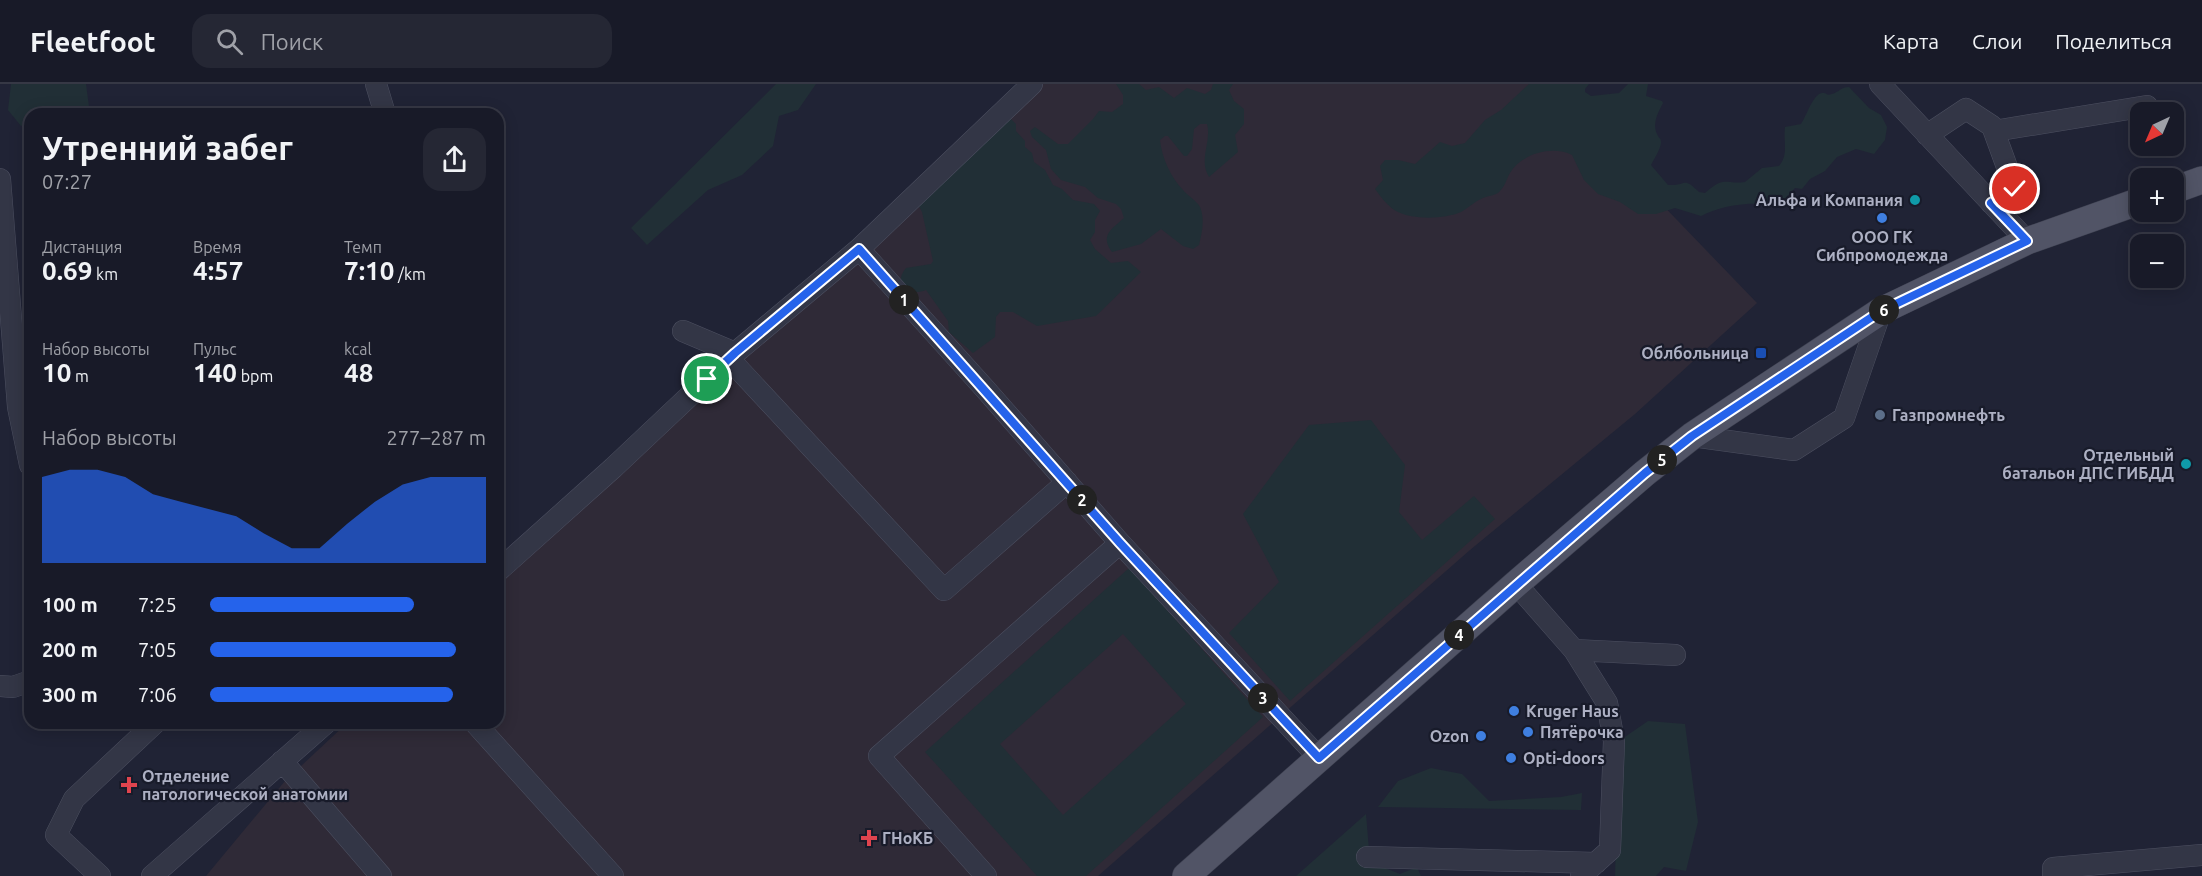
<!DOCTYPE html>
<html lang="ru">
<meta charset="utf-8">
<style>
body{margin:0;font-family:Ubuntu,sans-serif;background:#252734;color:#f1f3f6;height:100vh;display:flex;flex-direction:column;font-size:22px;white-space:nowrap}
*{box-sizing:border-box;margin:0}
p{font-size:20px;color:#9fa1a8}
.icon{flex:none;width:33px;height:33px;fill:none;stroke:currentColor;stroke-width:2;stroke-linecap:round;stroke-linejoin:round}
.map{position:relative;flex:1;overflow:hidden}
.panel{position:absolute;left:24px;top:24px;width:480px;height:621px;display:flex;flex-direction:column;background:#181a28;border-radius:18px;box-shadow:0 3px 15px #0003,0 0 0 2px #363845}
.panel>*{flex:none}
.needle{width:39px;rotate:224deg}
.controls{position:absolute;left:2130px;top:18px;display:grid;gap:12px}
.controls a{display:grid;place-items:center;width:54px;height:54px;border-radius:12px;background:#181a28;box-shadow:0 3px 15px #0003,0 0 0 2px #363845;font-size:30px}
.pin{position:absolute;display:grid;place-items:center;width:51px;height:51px;color:#fff;margin:-26px;border:3px solid #fff;border-radius:50%;box-shadow:0 2px 6px #0007}
.km{position:absolute;width:30px;height:30px;margin:-15px;border-radius:50%;background:#222;color:#fff;font-size:16px;line-height:30px;text-align:center}
.round{display:grid;place-items:center;flex:none;width:63px;height:63px;border-radius:18px;background:#252734}
.overview{display:flex;align-items:center;justify-content:space-between;height:102px;padding:0 18px}
h1{font-size:33px;font-weight:600;line-height:45px}
.stats{display:grid;grid-template-columns:repeat(3,1fr);gap:9px;height:102px;padding:6px 18px}
.stats div{display:grid;align-content:center}
.stats b{font-size:26px;font-weight:600}
.stats small{font-size:16px;font-weight:400}
.stats p{font-size:16px}
.chart{height:168px;padding:12px 18px}
.chart p{display:flex;justify-content:space-between}
.chart svg{width:100%;height:108px;margin-top:6px;fill:#2563eb;opacity:.7}
ul{padding:0 18px;list-style:none;font-size:20px}
li{display:grid;grid-template-columns:96px 72px 1fr;align-items:center;height:45px}
li i{height:15px;border-radius:8px;background:#2563eb}
header{display:flex;align-items:center;gap:36px;box-sizing:border-box;height:84px;padding:0 30px;background:#181a28;border-bottom:2px solid #363845}
header strong{font-size:28px}
nav{display:flex;gap:33px;margin-inline-start:auto;font-size:21px}
.search{width:420px;height:54px;background:#252734;display:flex;align-items:center;gap:15px;box-sizing:border-box;padding:0 21px;border-radius:18px;color:#9fa1a8;font-size:22px}
.map>svg:first-child{display:block}
</style>
<header>
<strong>Fleetfoot</strong>
<div class="search"><svg class="icon" aria-label="search" viewBox="0 0 24 24"><circle cx="10" cy="10" r="6"/><path d="M15 15l6 6"/></svg>Поиск</div>
<nav><a>Карта</a><a>Слои</a><a>Поделиться</a></nav>
</header>
<div class="map">
<svg width="2202" height="792" viewBox="0 0 2202 792">
<rect width="100%" height="100%" fill="#202335"/>
<path fill="#2f2a37" d="M1036,0H1546L1757,219L1635,330L1470,466L1098,792H206L285,697L347,639H498V499Z"/>
<path fill="#212f36" fill-rule="evenodd" d="M11,0H86L90,30H30V37L21,42L8,26Z
M776,0H816L798,26L779,32L773,62L742,91L708,106L647,161L631,144Z
M1116,0H1139L1146,6L1159,3L1174,14L1187,4L1205,10L1211,6L1213,0H1233L1229,6L1234,17L1244,25V40L1235,51L1238,68L1209,93C1198,75 1212,58 1207,40H1200L1194,45L1192,65L1187,72H1184L1168,52H1165L1160,56C1162,75 1171,93 1183,106C1188,112 1197,117 1200,123C1205,135 1202,149 1199,161L1193,165L1183,162L1161,145L1141,160L1112,168C1099,151 1113,144 1124,134L1121,125L1116,120L1098,114L1085,103L1061,96L1051,85L1046,66L1032,53L1030,47L1035,43L1058,60H1068L1093,35L1099,27L1112,28L1123,20V11Z
M1529,0H1589L1585,5V8L1591,12L1619,9L1628,0H1648L1646,12L1662,17L1663,19C1658,29 1652,39 1657,50C1659,55 1661,53 1661,59C1660,66 1654,75 1651,81L1668,101C1688,102 1682,92 1699,108L1705,109C1726,91 1724,101 1745,98L1762,84L1779,82C1789,70 1783,58 1785,43L1801,40C1806,33 1813,10 1822,9C1829,9 1825,12 1832,10C1839,8 1841,3 1849,3L1869,24L1881,31L1887,43L1885,56L1874,70L1856,65L1837,73L1825,87L1810,95L1802,105L1795,104L1781,119C1750,120 1730,118 1701,132L1675,124L1656,130H1638L1620,118L1598,110L1584,96L1572,71C1552,61 1521,70 1510,89C1506,96 1505,103 1498,109C1493,112 1486,112 1481,115C1474,118 1468,124 1461,128C1445,135 1414,136 1398,128C1389,124 1380,112 1375,105L1383,96L1380,82L1385,76H1398L1415,80L1440,58L1452,62L1465,59L1485,36L1501,26Z
M1002,26L1016,40V47L1025,57V63L1032,69L1034,78L1045,86L1053,101L1062,105L1073,116L1094,120L1100,127L1095,136V148L1090,156L1095,165L1111,179L1128,177L1141,188L1096,232L1037,242L1013,228H1000L996,233L995,253L973,269L949,248L948,237L926,206C908,213 892,201 906,184L931,180L933,177L922,128L912,109Z
M1371,336L1405,381L1399,428L1422,456L1474,412L1495,435L1290,617L1229,549L1279,498L1243,430L1309,341Z
M1129,484L1263,633L1086,792H1037L925,668ZM1123,550L1186,620L1063,731L1000,660Z
M1648,637L1685,640L1698,738L1686,787L1664,783L1656,792H1615L1619,657Z
M1431,684L1462,690L1489,717L1561,713L1582,709L1581,726L1378,723L1398,697Z
M1366,730L1370,778L1400,790L1417,783L1421,792H1296Z"/>
<g fill="none" stroke-linecap="round" stroke-linejoin="round">
<defs>
<path id="minor" d="M376,0L385,30
M1880,0L2027,157
M1994,47L2147,22
M1927,51L1966,25L1992,42L2015,105L1991,119
M0,95L18,323L30,381
M859,165L986,306L1120,459
M683,247L735,269
M734,280L944,506L1067,398
M1692,352L1794,366L1844,334L1881,227
M498,487L613,384L735,269L859,165L1032,0
M1516,500L1574,566L1607,619L1614,657L1610,766L1581,792
M1574,566L1675,571
M0,602L13,603L30,597
M475,639L613,792
M282,677L381,792
M1367,773L1596,779
M100,792L56,751L74,715L155,639
M152,792L326,639
M986,792L879,672L1120,459L1319,674
M2053,792V784L2202,771"/>
<path id="major" d="M2174,106L2202,96
M1186,792L1516,500L1645,389L1692,352L1881,227L2027,157L2140,117"/>
</defs>
<use href="#minor" stroke="#4d5061" stroke-width="22"/>
<use href="#major" stroke="#3c3f4f" stroke-width="28"/>
<use href="#minor" stroke="#333646" stroke-width="21"/>
<use href="#major" stroke="#515466" stroke-width="27"/>
</g>
<g fill="none" stroke-linecap="round" stroke-linejoin="round">
<defs>
<path id="route" d="M707,295L735,269L859,165L1120,459L1319,674L1645,389L1692,352L1881,227L2027,157L1991,119L2015,105"/>
</defs>
<use href="#route" stroke="#fff" stroke-width="12"/>
<use href="#route" stroke="#2563eb" stroke-width="8"/>
</g>
<g fill="#0f9aa8" stroke="#181b2a" stroke-width="2">
<circle cx="1915" cy="116" r="6"/>
<circle cx="2186" cy="380" r="6"/>
</g>
<g fill="#3f7fe0" stroke="#181b2a" stroke-width="2">
<circle cx="1882" cy="134" r="6"/>
<circle cx="1514" cy="627" r="6"/>
<circle cx="1528" cy="648" r="6"/>
<circle cx="1481" cy="652" r="6"/>
<circle cx="1511" cy="674" r="6"/>
</g>
<rect fill="#1a4fb4" stroke="#181b2a" stroke-width="2" x="1755" y="263" width="12" height="12" rx="3"/>
<circle fill="#5c6f8a" stroke="#181b2a" stroke-width="2" cx="1880" cy="331" r="6"/>
<g fill="#e0444e" stroke="#181b2a" stroke-width="2">
<path d="M126 692h6v6h6v6h-6v6h-6v-6h-6v-6h6z"/>
<path d="M866 745h6v6h6v6h-6v6h-6v-6h-6v-6h6z"/>
</g>
<g text-anchor="middle" stroke-width="4.5" stroke-linejoin="round" paint-order="stroke">
<g font-size="16" font-weight="bold" fill="#adb0c3" stroke="#181b2a" text-anchor="start">
<text x="1903" y="122" text-anchor="end">Альфа и Компания</text>
<text x="1882" y="159" text-anchor="middle">ООО ГК<tspan x="1882" dy="18">Сибпромодежда</tspan></text>
<text x="1749" y="275" text-anchor="end">Облбольница</text>
<text x="1892" y="337">Газпромнефть</text>
<text x="2174" y="377" text-anchor="end">Отдельный<tspan x="2174" dy="18">батальон ДПС ГИБДД</tspan></text>
<text x="1526" y="633">Kruger Haus</text>
<text x="1540" y="654">Пятёрочка</text>
<text x="1469" y="658" text-anchor="end">Ozon</text>
<text x="1523" y="680">Opti-doors</text>
<text x="142" y="698">Отделение<tspan x="142" dy="18">патологической анатомии</tspan></text>
<text x="882" y="760">ГНоКБ</text>
</g>
</g>
</svg>
<div class="controls">
<a><svg class="needle" viewBox="-14 -14 28 28"><path d="M0-13l5 13h-10z" fill="#e53935"/><path d="M0 13l5-13h-10z" fill="#9fa1a8"/></svg></a>
<a>+</a>
<a>−</a>
</div>
<div class="pin" style="left:707px;top:295px;background:#1e9e55"><svg class="icon" aria-label="arrive" viewBox="0 0 24 24"><path d="M6 21V4h12l-3 4 3 4H6"/></svg></div>
<div class="pin" style="left:2015px;top:105px;background:#d93025"><svg class="icon" aria-label="check" viewBox="0 0 24 24"><path d="M5 12l5 5 9-10"/></svg></div>
<b class="km" style="left:904px;top:216px">1</b>
<b class="km" style="left:1082px;top:416px">2</b>
<b class="km" style="left:1263px;top:614px">3</b>
<b class="km" style="left:1459px;top:551px">4</b>
<b class="km" style="left:1662px;top:376px">5</b>
<b class="km" style="left:1884px;top:226px">6</b>
<section class="panel">
<div class="overview"><div><h1>Утренний забег</h1><p>07:27</p></div><a class="round"><svg class="icon" aria-label="share" viewBox="0 0 24 24"><path d="M12 15V3M7 8l5-5 5 5M5 13v7h14v-7"/></svg></a></div>
<div class="stats">
<div><p>Дистанция</p><b>0.69<small> km</small></b></div>
<div><p>Время</p><b>4:57</b></div>
<div><p>Темп</p><b>7:10<small> /km</small></b></div>
</div>
<div class="stats">
<div><p>Набор высоты</p><b>10<small> m</small></b></div>
<div><p>Пульс</p><b>140<small> bpm</small></b></div>
<div><p>kcal</p><b>48</b></div>
</div>
<div class="chart"><p><span>Набор высоты</span>277–287 m</p>
<svg viewBox="0 0 160 44" preserveAspectRatio="none"><path d="M0 44V9L10 6L20 6L30 9L40 16L50 19L60 22L70 25L80 32L90 38L100 38L110 28L120 19L130 12L140 9L150 9L160 9V44z"/></svg>
</div>
<ul>
<li><b>100 m</b>7:25<i style="width:74%"></i></li>
<li><b>200 m</b>7:05<i style="width:89%"></i></li>
<li><b>300 m</b>7:06<i style="width:88%"></i></li>
</ul>
</section>
</div>
